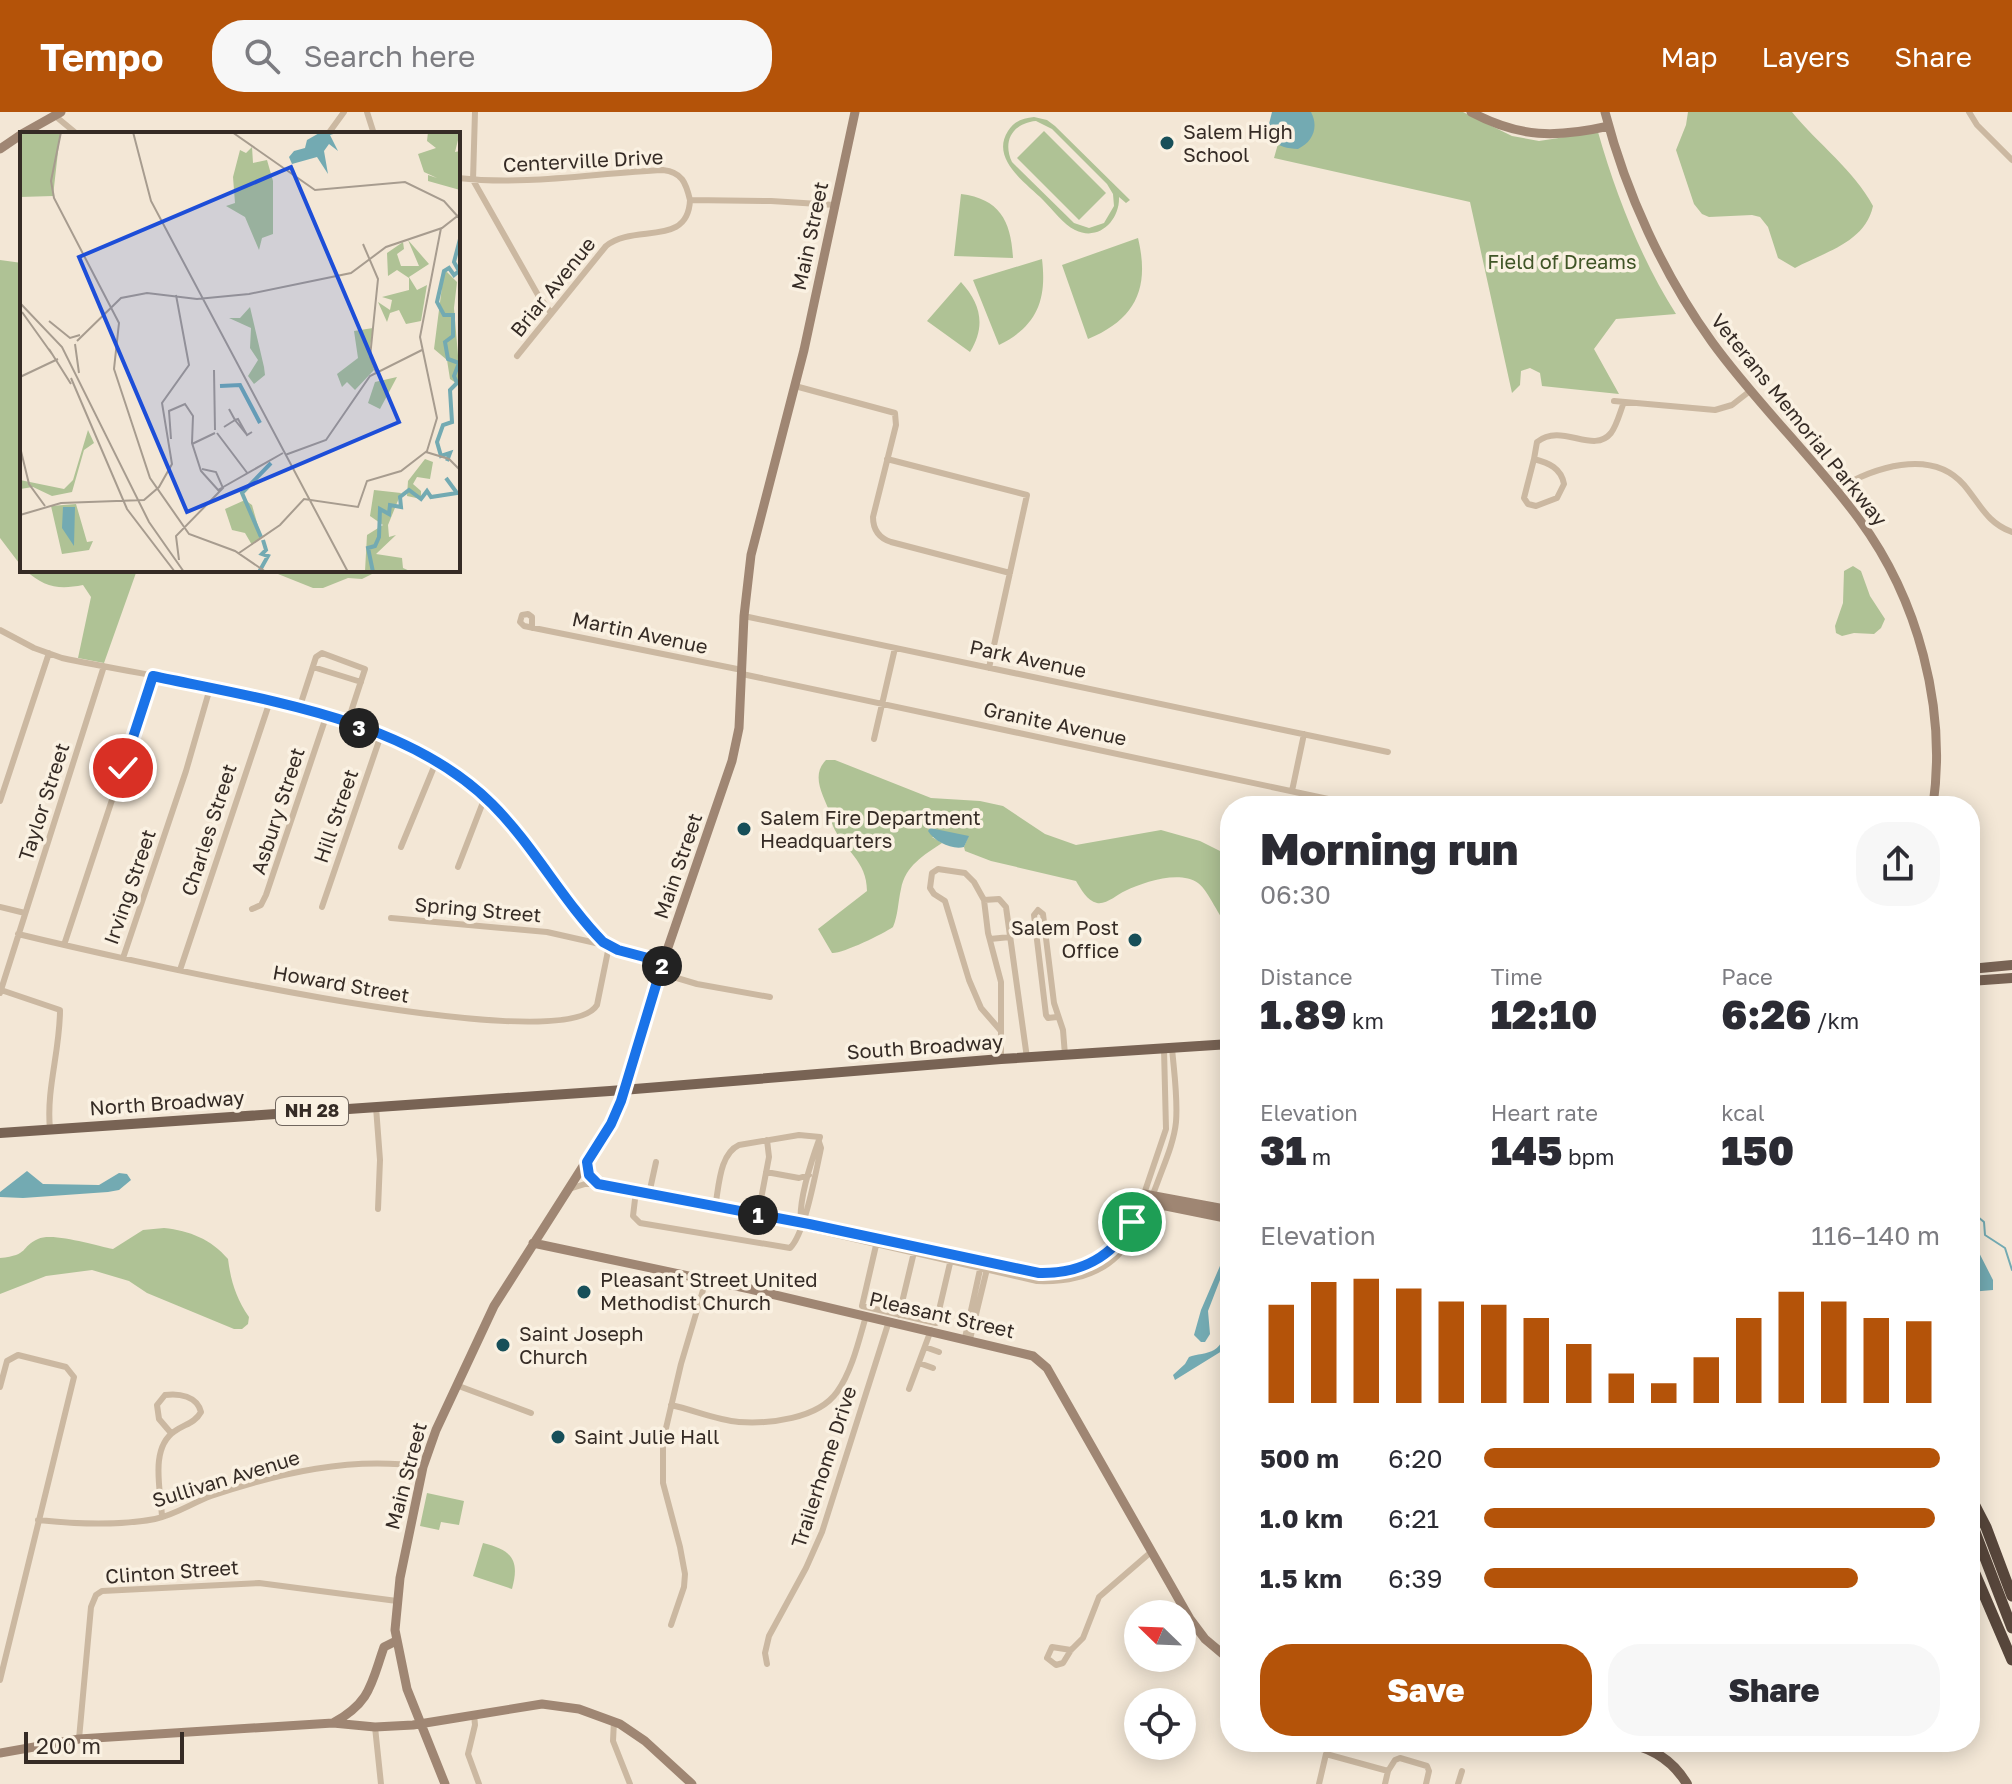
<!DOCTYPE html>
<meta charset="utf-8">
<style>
body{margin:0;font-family:"Golos Text",sans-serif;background:#f7f7f7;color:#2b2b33;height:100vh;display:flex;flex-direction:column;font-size:30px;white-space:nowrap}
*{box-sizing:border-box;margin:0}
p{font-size:26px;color:#7c7c81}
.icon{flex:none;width:44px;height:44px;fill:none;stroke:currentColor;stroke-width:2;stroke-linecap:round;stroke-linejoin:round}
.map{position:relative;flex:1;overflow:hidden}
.side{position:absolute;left:1220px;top:684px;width:760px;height:956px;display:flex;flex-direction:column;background:#fff;border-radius:32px;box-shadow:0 4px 20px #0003}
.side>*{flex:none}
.needle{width:52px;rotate:293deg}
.buttons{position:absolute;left:1124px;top:1488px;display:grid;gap:16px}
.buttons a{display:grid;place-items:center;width:72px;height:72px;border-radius:50%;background:#fff;box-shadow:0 4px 20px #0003;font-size:40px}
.scale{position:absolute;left:24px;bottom:20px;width:160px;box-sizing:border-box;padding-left:8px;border:4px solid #352b25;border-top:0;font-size:22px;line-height:28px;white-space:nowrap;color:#352b25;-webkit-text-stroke:6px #faf1e2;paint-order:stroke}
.pin{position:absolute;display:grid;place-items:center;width:68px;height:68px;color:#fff;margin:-34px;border:4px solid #fff;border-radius:50%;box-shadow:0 2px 8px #0007}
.km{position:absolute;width:40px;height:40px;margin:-20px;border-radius:50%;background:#222;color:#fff;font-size:22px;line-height:40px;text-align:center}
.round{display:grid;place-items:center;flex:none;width:84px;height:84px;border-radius:32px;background:#f7f7f7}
.head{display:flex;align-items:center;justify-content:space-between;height:136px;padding:0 40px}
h1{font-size:44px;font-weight:800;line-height:60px}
.stats{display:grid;grid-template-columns:repeat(3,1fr);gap:12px;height:136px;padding:8px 40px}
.stats div{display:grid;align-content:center}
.stats b{font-size:40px;font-weight:800}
.stats small{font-size:22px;font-weight:400}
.stats p{font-size:22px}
.chart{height:224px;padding:16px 40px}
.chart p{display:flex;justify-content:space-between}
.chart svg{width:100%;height:144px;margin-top:8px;stroke:#b45309;stroke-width:6}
.cta{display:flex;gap:16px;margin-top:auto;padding:16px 40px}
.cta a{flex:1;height:92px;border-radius:32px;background:#b45309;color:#fff;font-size:32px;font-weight:800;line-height:92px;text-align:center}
.cta a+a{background:#f7f7f7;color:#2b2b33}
ul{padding:0 40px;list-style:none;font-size:26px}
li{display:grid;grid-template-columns:128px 96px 1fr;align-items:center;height:60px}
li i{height:20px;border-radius:10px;background:#b45309}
header{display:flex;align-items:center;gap:48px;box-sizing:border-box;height:112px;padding:0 40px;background:#b45309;color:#fff}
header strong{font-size:38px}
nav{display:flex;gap:44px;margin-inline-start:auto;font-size:28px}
.search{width:560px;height:72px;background:#f7f7f7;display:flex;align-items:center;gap:20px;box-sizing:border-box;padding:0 28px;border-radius:32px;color:#7c7c81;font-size:30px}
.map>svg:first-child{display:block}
</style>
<header>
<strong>Tempo</strong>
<div class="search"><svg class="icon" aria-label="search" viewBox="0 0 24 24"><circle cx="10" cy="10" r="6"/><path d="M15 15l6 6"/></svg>Search here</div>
<nav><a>Map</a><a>Layers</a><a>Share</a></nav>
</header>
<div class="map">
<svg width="2012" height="1672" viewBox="0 0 2012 1672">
<rect width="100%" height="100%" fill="#f3e7d6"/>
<path fill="#afc295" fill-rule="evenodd" d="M1287,0H1463L1512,24L1539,29L1598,20C1616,83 1641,147 1676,202L1616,207L1594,237L1619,282L1542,274L1540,261L1530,256L1521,259L1520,273L1512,281L1470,90L1274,46Z
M1688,0H1792C1818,32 1854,58 1873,94C1865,131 1824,140 1795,156L1778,146L1768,115L1760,105L1752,103L1709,105L1702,102L1694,92L1676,38L1686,13Z
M1034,5L1047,8L1055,14L1130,88L1126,91L1119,85C1120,108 1099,130 1075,118C1063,112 1053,98 1043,88C1026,71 990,47 1008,19C1014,9 1023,6 1034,5ZM1036,9L1052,17L1107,72L1113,82L1114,94L1104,111L1089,116L1074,111L1012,50C1002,29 1013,11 1036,9Z
M1044,19L1106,81L1079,108L1017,46Z
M961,82C1000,87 1011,109 1013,146L954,144Z
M1138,126C1150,176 1136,207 1088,227L1062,153Z
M1042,147C1047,188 1037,214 999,233L973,168Z
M0,148L22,151V455L0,426Z
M961,170C981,192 986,214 970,240L927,209Z
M1853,454L1861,459L1870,484L1885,507L1881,516L1874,522L1854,521L1842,524L1836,521L1835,514L1843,491L1844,459Z
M25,458H137L104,551L78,546L91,485L83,473C58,478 44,475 25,458Z
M268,458H380L362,467L348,466L323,476H313Z
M826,648H835L931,686L980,689L1003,694L1045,722L1076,733L1161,718L1200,729L1230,744V817C1219,806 1209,779 1198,771C1179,758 1144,770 1125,779C1118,782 1106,793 1097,791C1087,789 1081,777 1076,769L991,749L965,739L964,735L968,725H932L942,731C924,743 905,754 901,777C898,790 898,803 893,815C883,822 842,842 832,841L818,817L867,779C867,748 844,739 833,714C831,710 831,705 830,701C824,684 810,664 826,648Z
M164,1116C190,1119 211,1127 228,1147C231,1170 236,1186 249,1205L248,1212L242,1217H234L147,1181L129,1169L92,1158L46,1164L0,1182V1146C30,1143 20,1135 38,1127C53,1120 96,1134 113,1137L143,1118Z
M427,1381L464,1389L459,1413L441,1410L439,1418L420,1414Z
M483,1431C512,1438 520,1448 512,1477L473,1464Z"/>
<path fill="#73aab2" d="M1272,0H1311C1319,15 1313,30 1298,37C1286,37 1275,33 1266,24Z
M930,716L969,724L964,735C952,738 935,730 928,719Z
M27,1059L43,1072L99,1073L119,1061L127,1062L131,1068L119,1078L108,1080L23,1086L0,1085V1080Z
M1230,1117V1142L1208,1199L1210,1222L1205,1230H1201L1194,1223L1201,1198L1229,1133L1226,1123Z
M1970,1123L1993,1168V1178L1970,1180Z
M1230,1182V1234L1175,1268L1173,1263L1185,1252L1189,1245C1196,1242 1208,1242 1214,1238C1231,1228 1224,1198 1230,1182Z"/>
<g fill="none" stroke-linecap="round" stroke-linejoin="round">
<path stroke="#73aab2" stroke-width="2" d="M1970,1089L1972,1100L1984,1110L1985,1123L2005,1136L2012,1158"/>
<path stroke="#cbb8a1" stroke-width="6" d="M367,0L374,22
M475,0L473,68L538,183L551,201
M1969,0L1977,13L2012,48
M54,3L77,22
M328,22L344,0
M458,66C527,74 594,61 663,58C682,60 686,71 690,88L771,89L835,93
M517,244L606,134C634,111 688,136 690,88
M795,274L895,301L896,313L873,405C873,418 879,426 891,430L1010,461
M1614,289L1715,298L1732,293L1750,279
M887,347L1027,383L989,556
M1534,347C1549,351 1561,356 1564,372L1557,386L1536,394L1528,392L1524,386Z
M1534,347L1537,330C1562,310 1593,343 1611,321C1617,313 1620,300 1624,290
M1836,378C1872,356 1931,335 1964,373C1980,392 1987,411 2012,420
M744,504L1388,640
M532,516V505L528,502L522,503L520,510L524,514L742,558
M0,518L34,536L62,546C198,575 383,591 489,689C533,730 561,787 603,830L618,838L663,850
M313,555L361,570
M742,562L1361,694
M299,597L316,545L322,541L365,557L347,612
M874,627L895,536
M1292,679L1304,622
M0,689L49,541
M401,735L436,650
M458,755L485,685
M984,788L999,787L1006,795L1027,946
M0,795L25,801
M322,795L381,623
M252,797L261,793L266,783L326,605
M18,822C92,840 563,951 597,893L609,834L547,820L391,806
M990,827L1010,825
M64,833L153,564
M123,846L186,659L210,576
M180,858L270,589
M660,861L697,872L770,885
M1,878L60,898C60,939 46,977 50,1017
M0,881L104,554
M1057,905L1048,906L1046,903L1034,803L1038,798L1043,802L1054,891L1063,918L1065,943
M1001,947V919L981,896L969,868L945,789L934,782L930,776L932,761L938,757L965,761L974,770L984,788L988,821L1001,870V919
M376,995L380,1048L378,1097
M587,1050L589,1063L598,1072
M766,1060L799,1066L809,1063
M569,1077L585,1072H598L809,1112L1028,1160L1070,1159L1099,1147L1119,1130L1132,1110L1144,1082L1166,1017L1164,937
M636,1079L633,1104L640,1111L790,1136C805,1122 816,1059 821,1036L819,1030
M649,1082L656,1050
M715,1095C719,1076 719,1042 739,1033L799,1023L820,1025C812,1047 798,1088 801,1112
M758,1103L769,1045L767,1028
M801,1112L806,1116L1037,1169C1113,1172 1135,1132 1158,1069C1165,1050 1174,1030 1176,1010C1178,986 1174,960 1172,936
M877,1129L862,1194L936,1211L951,1147
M899,1203L915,1136
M965,1226L981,1153
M970,1227L987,1157
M925,1235L939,1240
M919,1251L933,1256
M456,1273L531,1301
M0,1275L7,1249L18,1243L66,1255L74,1265L0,1568
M909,1277L931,1218
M671,1293C694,1298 716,1308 739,1310C769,1312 818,1307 837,1280C852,1259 859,1228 866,1204
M162,1405C161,1379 149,1336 175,1319C185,1312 195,1311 201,1300C197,1284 179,1281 165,1283L157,1293L159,1307L171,1321
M38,1408C75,1412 117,1414 155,1407C175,1403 192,1391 211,1384C279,1361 352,1344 423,1355
M671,1513L684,1475L685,1462L680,1435L663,1371V1329L681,1252L706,1168
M1071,1538L1052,1535L1047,1546L1056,1553L1063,1551L1071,1538L1083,1526L1099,1485L1151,1440
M767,1552L765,1541L769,1524L806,1456L822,1420L889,1209
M474,1602L475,1613L468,1642L479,1672
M614,1609L613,1629L630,1672
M375,1615L381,1672
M79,1627L91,1495L96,1483L102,1479L259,1471L397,1489
M1388,1659L1395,1648L1400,1646L1427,1654L1429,1659L1426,1672
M1319,1672L1326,1642L1388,1659L1385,1672
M1458,1672L1462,1659"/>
<path stroke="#9f8673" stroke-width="9" d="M1471,0C1520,26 1556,26 1609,14
M1605,0C1626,81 1663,162 1712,230C1757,292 1813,345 1859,407C1918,487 1947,595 1933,694
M22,22L61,0
M0,37L22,22
M1144,1082L1230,1098
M1141,1089L1230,1107
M533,1131L750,1177L1033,1244L1047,1256L1190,1507L1205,1527L1230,1548
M333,1611C371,1590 371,1572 384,1535L396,1529
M0,1641L79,1627L333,1611L375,1615L413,1613L542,1592L579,1597L620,1612L645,1629L692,1672
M445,1672L407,1577L395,1518L400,1466L423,1355L436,1318L494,1194L615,1004L663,850L732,649L739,616L744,504L751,443L804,238L855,0"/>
<path stroke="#786354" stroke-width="10" d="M1970,857L2012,853
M1970,869L2012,866
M0,1021L610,979L1001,947L1230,932
M1621,1630C1650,1634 1672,1647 1687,1672"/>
<path stroke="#57463b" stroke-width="11" d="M1970,1384L1986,1415L2012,1484
M1970,1407L2012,1516
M1970,1450L2012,1548"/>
</g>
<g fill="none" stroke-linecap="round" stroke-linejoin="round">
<defs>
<path id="route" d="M123,656L153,564C265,588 407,607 492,692C534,734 562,788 603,830L618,838L663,850L621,989L611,1012L587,1050L589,1063L598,1072L809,1112L1039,1161C1079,1162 1112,1146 1132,1110"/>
</defs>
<use href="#route" stroke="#fff" stroke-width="16"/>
<use href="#route" stroke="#1a73e8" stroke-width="10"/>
</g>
<g fill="#174f59" stroke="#faf1e2" stroke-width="3">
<circle cx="1167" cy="31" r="8"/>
<circle cx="744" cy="717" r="8"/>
<circle cx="1135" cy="828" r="8"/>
<circle cx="584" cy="1180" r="8"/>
<circle cx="503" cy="1233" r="8"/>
<circle cx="558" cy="1325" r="8"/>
</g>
<g text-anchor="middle" stroke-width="7" stroke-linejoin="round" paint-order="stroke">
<rect fill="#faf1e2" stroke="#70665e" stroke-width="2" x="276" y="985" width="72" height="28" rx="6"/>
<g font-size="18" font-weight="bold" fill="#352b25">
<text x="312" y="1005">NH 28</text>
</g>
<g font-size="20" fill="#352b25" stroke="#faf1e2" text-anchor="start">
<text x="1183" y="27">Salem High<tspan x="1183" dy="23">School</tspan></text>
<text x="760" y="713">Salem Fire Department<tspan x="760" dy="23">Headquarters</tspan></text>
<text x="1119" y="823" text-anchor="end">Salem Post<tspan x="1119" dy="23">Office</tspan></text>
<text x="600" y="1175">Pleasant Street United<tspan x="600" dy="23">Methodist Church</tspan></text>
<text x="519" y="1229">Saint Joseph<tspan x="519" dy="23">Church</tspan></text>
<text x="574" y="1332">Saint Julie Hall</text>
</g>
<g font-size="20" fill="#352b25" stroke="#faf1e2">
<text transform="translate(583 49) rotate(-3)" y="7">Centerville Drive</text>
<text transform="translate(810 124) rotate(-78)" y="7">Main Street</text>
<text transform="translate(553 175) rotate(-51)" y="7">Briar Avenue</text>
<text transform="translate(1799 308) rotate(51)" y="7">Veterans Memorial Parkway</text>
<text transform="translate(640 521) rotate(12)" y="7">Martin Avenue</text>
<text transform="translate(1028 547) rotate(12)" y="7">Park Avenue</text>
<text transform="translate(1055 612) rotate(12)" y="7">Granite Avenue</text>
<text transform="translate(44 690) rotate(-72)" y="7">Taylor Street</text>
<text transform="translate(278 699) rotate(-72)" y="7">Asbury Street</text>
<text transform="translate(336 704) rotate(-71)" y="7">Hill Street</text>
<text transform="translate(209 718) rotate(-72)" y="7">Charles Street</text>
<text transform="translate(678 754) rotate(-71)" y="7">Main Street</text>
<text transform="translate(130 775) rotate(-71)" y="7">Irving Street</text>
<text transform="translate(478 798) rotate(5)" y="7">Spring Street</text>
<text transform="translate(341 872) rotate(10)" y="7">Howard Street</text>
<text transform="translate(925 935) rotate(-4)" y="7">South Broadway</text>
<text transform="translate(167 991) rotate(-4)" y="7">North Broadway</text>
<text transform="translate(942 1203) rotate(13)" y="7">Pleasant Street</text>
<text transform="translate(824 1355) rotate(-72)" y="7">Trailerhome Drive</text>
<text transform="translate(406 1364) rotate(-75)" y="7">Main Street</text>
<text transform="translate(226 1367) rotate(-17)" y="7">Sullivan Avenue</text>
<text transform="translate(172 1460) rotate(-4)" y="7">Clinton Street</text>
</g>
<g font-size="20" fill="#405527" stroke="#faf1e2">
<text x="1562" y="157">Field of Dreams</text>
</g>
</g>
<g transform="translate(20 20)">
<rect width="440" height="440" fill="#f3e7d6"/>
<path d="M0,0L40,2L33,64L0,65ZM408,0H440L435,20L440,19V58L408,49V43L417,46L404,40L398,22L416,16L407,9ZM232,15L233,31L247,28L253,49V102L242,106L239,118L225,85L206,74L215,71L213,45L220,18L226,21ZM388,108L409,132L389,145L397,158L407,153L401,189L386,192L379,178L370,181L367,190L358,170L370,178L372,168L362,165L389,158V146L377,138L368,144L367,121L383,110L384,117L377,122L381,134H399ZM424,139H426L437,150L434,176L440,247L436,251L430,247L427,228L414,217ZM230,175L244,235L245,243L234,252L228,244L238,228L230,216L231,196L209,186H220ZM353,196L349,222L354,238L335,258L327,250L322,255L317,242L338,226L334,199ZM377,245L360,277L348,271L355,250ZM68,298L74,311L64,318L52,360L32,364L13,355L0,357V348L44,357L53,348ZM405,327L413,330L410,347L397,345L393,352L401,359V367L387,364L388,349ZM354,358L381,361L368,393L369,405L376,403L356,422L382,426L383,436L392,440L345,439L347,403L363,393L350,384ZM225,368L232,373L241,405L232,413L225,401L212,398L205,377ZM56,372L67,410L73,409L69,418L42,422L31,374Z" fill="#afc295"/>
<path d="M301,0H320L310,3L318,19L309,12L304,19L308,42L297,25L272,32L269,25L274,19L285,16L287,8ZM43,375H55L54,414L42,396Z" fill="#73aab2"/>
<path fill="none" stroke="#73aab2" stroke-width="4" d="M200,254L220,253L240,291M427,329L430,321L421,324L417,310L423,293L432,290L430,258L437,251L434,244L439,231L428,227L425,210L433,204V183H424L417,170L424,139L429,136L434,143L439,139L434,130L440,107M241,405L222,361L251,331M239,440L248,424L242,422L246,418L243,408M353,440L348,416L355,414L359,405L360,377L369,382L370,373L381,375L380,365L389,358L401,367L407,359L411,365L437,361L426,346"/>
<path fill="none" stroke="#a79c8f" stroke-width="2" d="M41,0L31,49L34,66L99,191L94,237L130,346L169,402L215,419L246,440M113,0L131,69L328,440M212,0L295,58L385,50L424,69L440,87M343,112L358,147L350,225L356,240M0,171L42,215L129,390L164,440M2,180L32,222M29,189L50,206L60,203M57,209L101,166L127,161L177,167L229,162L331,141L366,115L422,96L440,82M55,212L59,241M29,217L51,252M194,238L195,298M0,245L38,227M51,246L107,377L155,440M204,295L215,288L209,277M197,301L228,342M227,303L215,288L218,287L227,303L232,300M151,307L149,279L165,272L173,284L172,311L181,339L199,359M172,312L195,301M0,315L9,352L25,374M406,320L429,327L440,338M265,323L306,308L350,244L402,218M198,358L263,321M0,383L41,371L124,368L139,355L152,332L142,271L169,233L156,163M219,421L260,393L284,367L338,375L347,349L381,339L407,319L417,286L400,205L421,96M159,428L156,404L203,356L196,340L182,337"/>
<path fill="#1d4ed8" fill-opacity="0.15" stroke="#1d4ed8" stroke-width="4" d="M271,35L379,290L167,380L59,125Z"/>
<rect width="440" height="440" fill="none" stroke="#352b25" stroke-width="4"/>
</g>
</svg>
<div class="buttons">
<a><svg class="needle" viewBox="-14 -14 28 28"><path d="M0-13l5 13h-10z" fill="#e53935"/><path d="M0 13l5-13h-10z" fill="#7c7c81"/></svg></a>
<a><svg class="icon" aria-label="locate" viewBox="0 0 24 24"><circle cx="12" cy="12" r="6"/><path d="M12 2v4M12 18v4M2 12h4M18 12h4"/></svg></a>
</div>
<div class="scale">200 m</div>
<div class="pin" style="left:1132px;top:1110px;background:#1e9e55"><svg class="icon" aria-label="arrive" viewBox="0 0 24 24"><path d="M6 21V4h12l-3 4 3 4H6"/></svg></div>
<div class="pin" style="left:123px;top:656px;background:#d93025"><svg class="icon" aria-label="check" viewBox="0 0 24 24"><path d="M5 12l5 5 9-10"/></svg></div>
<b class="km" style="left:758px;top:1103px">1</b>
<b class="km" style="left:662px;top:854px">2</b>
<b class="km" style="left:359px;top:616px">3</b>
<section class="side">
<div class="head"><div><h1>Morning run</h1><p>06:30</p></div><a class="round"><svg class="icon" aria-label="share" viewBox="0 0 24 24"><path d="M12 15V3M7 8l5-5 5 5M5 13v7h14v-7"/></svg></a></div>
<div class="stats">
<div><p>Distance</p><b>1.89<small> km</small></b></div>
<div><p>Time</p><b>12:10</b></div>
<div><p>Pace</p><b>6:26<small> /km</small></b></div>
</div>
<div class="stats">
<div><p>Elevation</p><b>31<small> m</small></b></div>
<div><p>Heart rate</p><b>145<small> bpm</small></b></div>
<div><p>kcal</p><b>150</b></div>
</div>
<div class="chart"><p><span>Elevation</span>116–140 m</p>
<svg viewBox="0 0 160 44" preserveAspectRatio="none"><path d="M5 44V14M15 44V7M25 44V6M35 44V9M45 44V13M55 44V14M65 44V18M75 44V26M85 44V35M95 44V38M105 44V30M115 44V18M125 44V10M135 44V13M145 44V18M155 44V19"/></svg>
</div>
<ul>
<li><b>500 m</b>6:20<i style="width:100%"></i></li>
<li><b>1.0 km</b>6:21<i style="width:99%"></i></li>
<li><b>1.5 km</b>6:39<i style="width:82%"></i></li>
</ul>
<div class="cta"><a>Save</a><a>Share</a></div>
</section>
</div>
